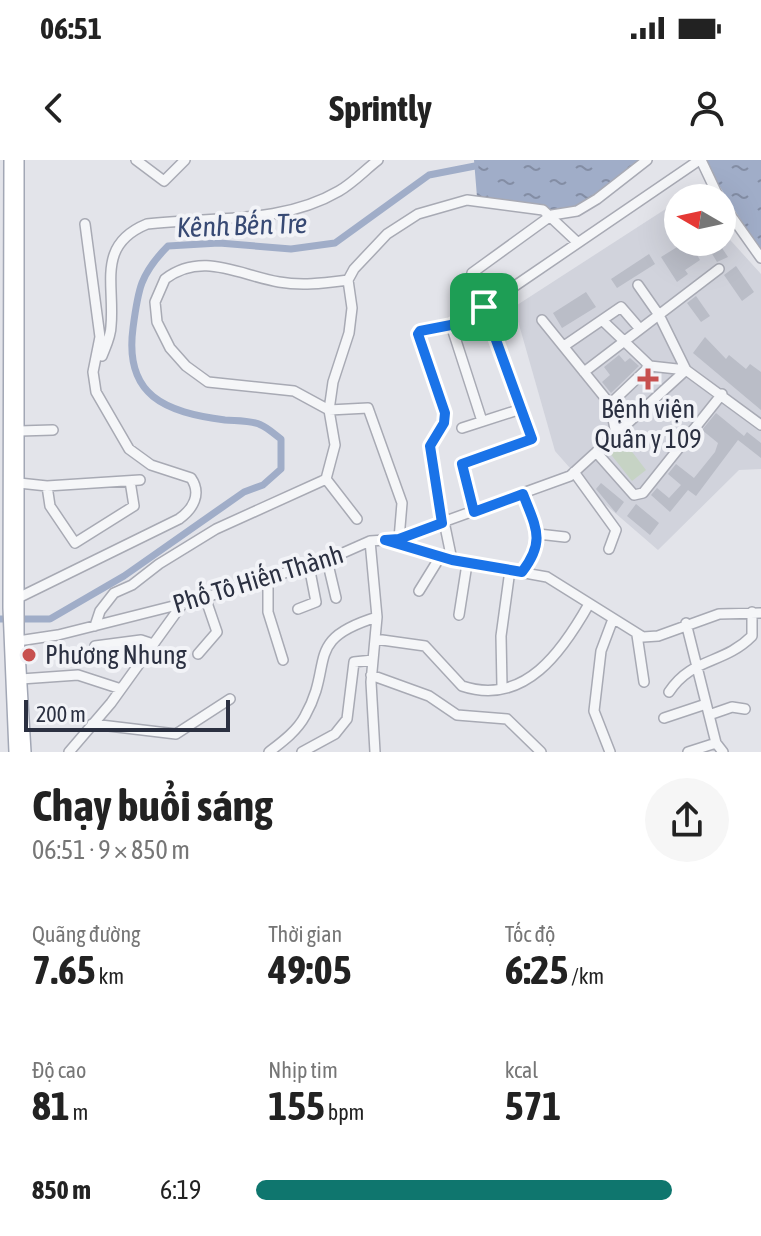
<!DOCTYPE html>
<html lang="vi">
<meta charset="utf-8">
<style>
body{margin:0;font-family:"Asap Condensed",sans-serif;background:#f6f6f6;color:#222;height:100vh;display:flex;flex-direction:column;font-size:30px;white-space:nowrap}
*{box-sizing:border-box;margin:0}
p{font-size:26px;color:#767676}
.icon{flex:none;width:44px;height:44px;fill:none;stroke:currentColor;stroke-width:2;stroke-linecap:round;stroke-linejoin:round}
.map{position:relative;height:592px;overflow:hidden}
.side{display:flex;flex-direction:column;background:#fff;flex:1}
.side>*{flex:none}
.needle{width:52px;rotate:279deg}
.tools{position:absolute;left:664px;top:24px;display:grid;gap:16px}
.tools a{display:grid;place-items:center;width:72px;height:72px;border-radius:50%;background:#fff;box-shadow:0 8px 32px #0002;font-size:40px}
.scale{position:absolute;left:24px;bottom:20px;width:206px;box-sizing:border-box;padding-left:8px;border:4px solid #2b3041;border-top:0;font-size:22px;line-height:28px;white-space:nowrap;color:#2b3041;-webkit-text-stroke:6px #f2f3f7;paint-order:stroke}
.pin{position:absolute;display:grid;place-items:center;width:68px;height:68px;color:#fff;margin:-34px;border-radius:16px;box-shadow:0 4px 12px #0006}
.round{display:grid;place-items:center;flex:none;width:84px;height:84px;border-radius:42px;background:#f6f6f6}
.overview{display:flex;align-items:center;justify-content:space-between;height:136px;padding:0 32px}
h1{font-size:44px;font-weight:700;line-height:60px}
.metrics{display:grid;grid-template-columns:repeat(3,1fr);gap:12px;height:136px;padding:8px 32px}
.metrics div{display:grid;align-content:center}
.metrics b{font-size:40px;font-weight:700}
.metrics small{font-size:22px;font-weight:400}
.metrics p{font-size:22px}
ul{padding:0 32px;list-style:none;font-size:26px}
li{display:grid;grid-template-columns:128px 96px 1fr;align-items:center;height:60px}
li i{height:20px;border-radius:10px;background:#0f766e}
.status{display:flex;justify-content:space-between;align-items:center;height:56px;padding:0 40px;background:#fff;direction:ltr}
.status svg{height:22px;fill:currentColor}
header{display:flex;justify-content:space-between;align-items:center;height:104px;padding:0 32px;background:#fff;font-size:36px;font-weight:700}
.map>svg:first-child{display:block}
</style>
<div class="status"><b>06:51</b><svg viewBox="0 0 49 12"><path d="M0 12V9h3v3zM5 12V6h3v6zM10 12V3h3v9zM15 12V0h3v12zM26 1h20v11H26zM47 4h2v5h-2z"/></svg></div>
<header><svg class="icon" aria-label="back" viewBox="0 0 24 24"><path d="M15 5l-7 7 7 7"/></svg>Sprintly<svg class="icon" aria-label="person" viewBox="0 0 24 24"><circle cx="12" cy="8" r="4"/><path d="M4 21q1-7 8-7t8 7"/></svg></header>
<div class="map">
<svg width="761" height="592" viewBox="0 0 761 592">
<defs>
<pattern id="water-ripples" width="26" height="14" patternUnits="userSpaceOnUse" patternTransform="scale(2)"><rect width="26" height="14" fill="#a0adc8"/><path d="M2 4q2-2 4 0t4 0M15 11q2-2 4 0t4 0" fill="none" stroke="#838da4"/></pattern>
</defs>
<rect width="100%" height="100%" fill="#e3e4ea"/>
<path fill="#d1d3dc" d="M678,41V82H722V71L761,114V309L739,310L658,390L592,333L555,291L514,147Z"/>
<path fill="#c6d3c4" d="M623,280L646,310L632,321L609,292Z"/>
<path fill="url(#water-ripples)" d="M474,0H641L577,47L557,50L477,37Z
M703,0H761V92Z"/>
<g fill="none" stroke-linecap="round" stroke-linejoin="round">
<path stroke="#a0adc8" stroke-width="7" d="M0,459H50L124,416L244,332L263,325L281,309V279C274,274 268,268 261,265C251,260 236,261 225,260C165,252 124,236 133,168C138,130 140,114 168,86L219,83L291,89L335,83L429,15L475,6"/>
</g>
<path fill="#babdc7" d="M705,82H718L728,97L717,102Z
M682,84L687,92L693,88L700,100L685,110L688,114L677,122L661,97Z
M649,94L655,104L617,128L611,119Z
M736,106L754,132L742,141L724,115Z
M586,132L596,147L562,168L553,153Z
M696,136L710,156L701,162L687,143Z
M705,177L726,199L729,195L746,209L750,204L761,212V250L693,193Z
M619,195L625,202L630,198L639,206L611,233L602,222L610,215L604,207Z
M716,253L744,276L747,272L761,283V298L738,280L696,336L688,330L670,352L651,335L657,328L669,338L681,325L668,314L676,304L694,318L715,292L718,283L702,270Z
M601,323L624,342L616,353L596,329Z
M636,344L659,363L650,375L627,356Z"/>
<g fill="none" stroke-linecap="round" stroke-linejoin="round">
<defs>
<path id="minor" d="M136,0L164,21L185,0
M701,0L719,38
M722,43L761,98
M348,120C324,123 303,126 279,122C239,115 202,91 165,119L155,142L157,162L170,188L186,206L208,222L294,231L329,250L368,248L402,343L399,379
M638,125L659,155L686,210
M542,160L610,244L616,274
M602,160L650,206
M451,165L482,261
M564,186L621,147L640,169
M102,196C106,186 111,176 111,166C115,124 96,85 147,64C212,56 281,65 339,31C353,23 365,10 378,0
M584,212L719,109
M610,244L650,206L686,210
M462,268L521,249
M19,271L53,270
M596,292L634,335L643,333L722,234
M574,312L616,370L609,389
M326,319L335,285L329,250L333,222L349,173L352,148L348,120L354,109L387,74L418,54L467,40L543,50L576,81
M19,323L47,326L140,320
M47,326L50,346L75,383L134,346L130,321
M474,352L462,304L532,279L472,113L552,55L577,51L597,39L647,0
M538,374L565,377
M396,379L570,316L686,210L761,265
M370,381L377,457L371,522L375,592
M327,400L336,438
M452,400L430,294C430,277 443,269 445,253L418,177L420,171L451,165L484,147L695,3
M522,412C546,381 535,368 523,334
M268,418V452L283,500
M419,431L440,397
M18,438L179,359C193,349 202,334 191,318L151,305L129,289L96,232L93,212L100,177L85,64
M298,449L316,442L309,406
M459,455L467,404
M686,463L716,583L723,592
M95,466L100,451L114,433L132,425L159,404L216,369L322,321L326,319L357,359
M637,475L644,522
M375,479L425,486L462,526C525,547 563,490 589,444
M18,481L58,475L193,441L327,400L370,381L385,380L452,400L547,417L643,477L658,476L719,454L761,453
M95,486L141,480L153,484
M198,494L217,472L205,437
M371,515L429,536L457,555L507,559L541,592
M21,519L78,515L121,529
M502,526L501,476L510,410
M669,532C692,497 723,505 752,476V452
M709,555L732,547L745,549
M664,558L706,544
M92,564L176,574L230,539
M69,592L111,543L183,443
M269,592C282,582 297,571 305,556C335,503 302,480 377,457
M302,592L335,574L347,559L354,502L373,500
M610,592L594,551L601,491L613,459
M688,592L716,583"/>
<path id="major" d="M10,0L9,448L15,592
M18,0V475L25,592"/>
</defs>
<use href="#minor" stroke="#a8aab4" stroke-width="12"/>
<use href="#major" stroke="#a2a7b5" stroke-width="14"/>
<use href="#minor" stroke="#f5f6f8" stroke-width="9"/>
<use href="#major" stroke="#fff" stroke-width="11"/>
</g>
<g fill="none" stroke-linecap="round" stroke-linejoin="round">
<defs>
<path id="route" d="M484,147L532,279L462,304L474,352L523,334C536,368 546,381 522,412L452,400L385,380L399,379L442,363L430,286L444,263L445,253L418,174L420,171L451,165Z"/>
</defs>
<use href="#route" stroke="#fff" stroke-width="16"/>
<use href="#route" stroke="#1a73e8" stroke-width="10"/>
</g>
<g fill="#c7504f" stroke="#f2f3f7" stroke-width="3">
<path d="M644 207h8v8h8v8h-8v8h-8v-8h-8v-8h8z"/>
<circle cx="29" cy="495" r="8"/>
</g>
<g text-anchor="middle" stroke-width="8" stroke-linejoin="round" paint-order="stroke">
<g font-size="26" fill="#2b3041" stroke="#f2f3f7">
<text x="648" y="258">Bệnh viện<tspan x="648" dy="30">Quân y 109</tspan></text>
<text x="45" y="504" text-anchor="start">Phương Nhung</text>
</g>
<g font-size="26" fill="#2b3041" stroke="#f2f3f7">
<text transform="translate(258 419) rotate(-17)" y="9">Phố Tô Hiến Thành</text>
</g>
<g font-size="28" font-style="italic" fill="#374973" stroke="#f2f3f7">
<text transform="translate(242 65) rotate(-2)" y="10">Kênh Bến Tre</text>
</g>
</g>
</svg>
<div class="tools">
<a><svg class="needle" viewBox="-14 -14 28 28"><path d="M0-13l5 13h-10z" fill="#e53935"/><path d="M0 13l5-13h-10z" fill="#767676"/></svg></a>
</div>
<div class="scale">200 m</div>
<div class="pin" style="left:484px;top:147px;background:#1e9e55"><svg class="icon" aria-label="arrive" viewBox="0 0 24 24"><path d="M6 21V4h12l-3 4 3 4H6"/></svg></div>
</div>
<section class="side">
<div class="overview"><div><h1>Chạy buổi sáng</h1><p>06:51 · 9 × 850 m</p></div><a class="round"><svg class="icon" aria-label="share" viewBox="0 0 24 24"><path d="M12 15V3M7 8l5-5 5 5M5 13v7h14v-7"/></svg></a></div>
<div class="metrics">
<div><p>Quãng đường</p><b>7.65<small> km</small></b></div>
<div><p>Thời gian</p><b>49:05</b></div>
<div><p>Tốc độ</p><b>6:25<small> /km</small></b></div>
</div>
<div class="metrics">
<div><p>Độ cao</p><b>81<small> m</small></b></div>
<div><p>Nhịp tim</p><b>155<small> bpm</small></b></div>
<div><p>kcal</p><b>571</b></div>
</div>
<ul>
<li><b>850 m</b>6:19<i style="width:88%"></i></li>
</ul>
</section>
